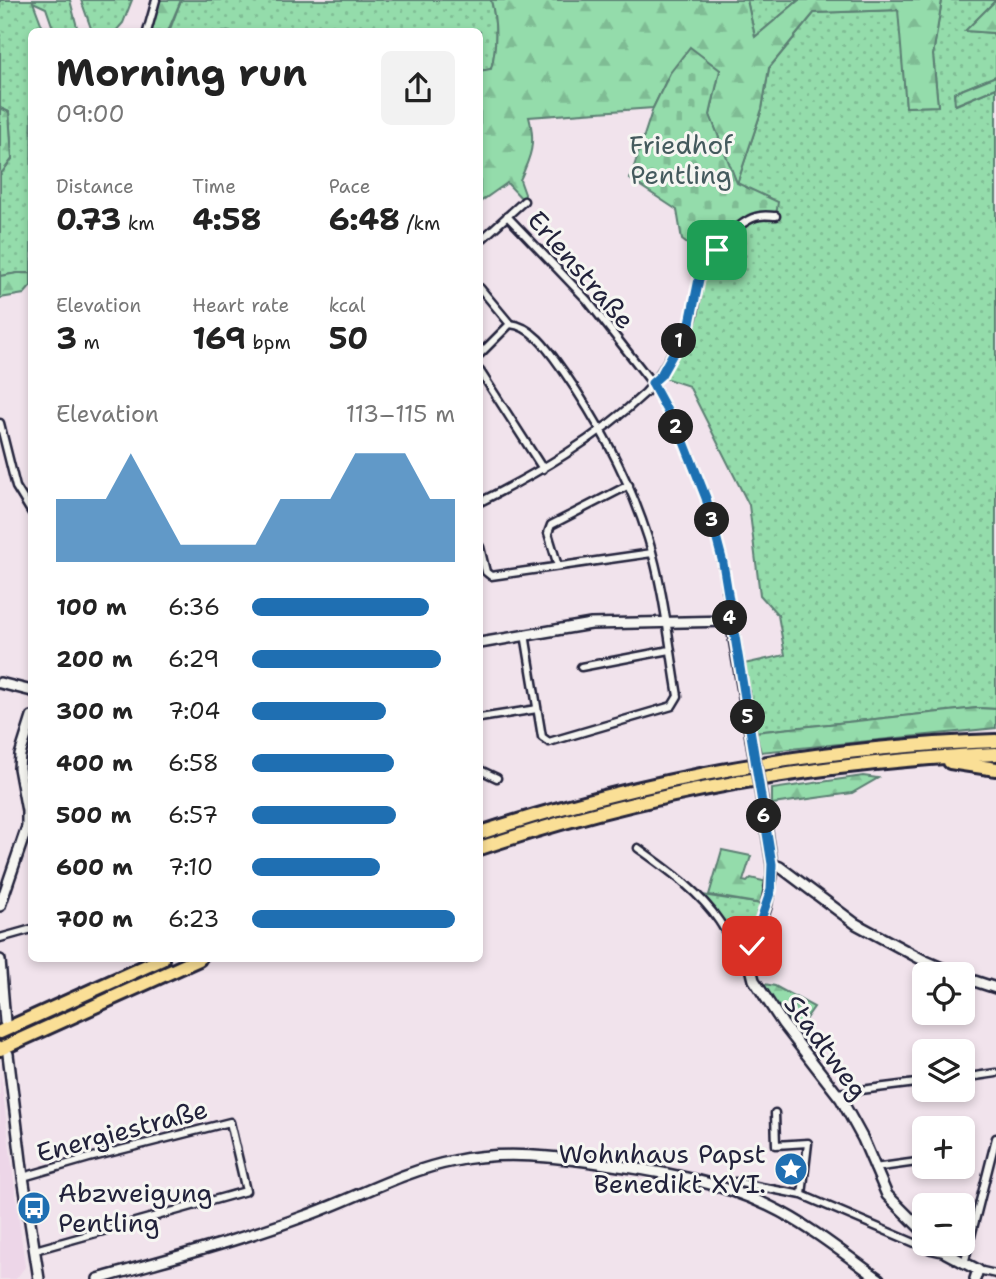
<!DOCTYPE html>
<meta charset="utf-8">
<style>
body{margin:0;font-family:"Shantell Sans",sans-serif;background:#f2f2f2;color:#222;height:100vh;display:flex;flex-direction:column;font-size:26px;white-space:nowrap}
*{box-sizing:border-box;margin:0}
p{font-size:23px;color:#767676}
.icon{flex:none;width:38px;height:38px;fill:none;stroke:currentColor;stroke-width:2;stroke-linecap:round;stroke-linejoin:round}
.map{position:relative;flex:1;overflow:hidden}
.sheet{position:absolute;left:28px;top:28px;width:455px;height:934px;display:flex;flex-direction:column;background:#fff;border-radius:10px;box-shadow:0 4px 10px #0003}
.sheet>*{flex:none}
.buttons{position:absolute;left:912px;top:962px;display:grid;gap:14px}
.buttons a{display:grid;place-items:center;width:63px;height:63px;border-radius:10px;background:#fff;box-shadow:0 4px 10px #0003;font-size:35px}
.pin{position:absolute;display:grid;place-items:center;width:60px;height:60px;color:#fff;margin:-30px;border-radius:14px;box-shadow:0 4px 10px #0006}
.km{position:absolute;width:35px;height:35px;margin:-18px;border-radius:50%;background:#222;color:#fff;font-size:19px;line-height:35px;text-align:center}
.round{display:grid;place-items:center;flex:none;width:74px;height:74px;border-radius:10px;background:#f2f2f2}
.head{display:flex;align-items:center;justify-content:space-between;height:119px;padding:0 28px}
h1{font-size:38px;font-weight:700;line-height:52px}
.stats{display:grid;grid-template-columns:repeat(3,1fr);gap:10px;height:119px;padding:7px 28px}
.stats div{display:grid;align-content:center}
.stats b{font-size:30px;font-weight:700}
.stats small{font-size:19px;font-weight:400}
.stats p{font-size:19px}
.chart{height:196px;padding:14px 28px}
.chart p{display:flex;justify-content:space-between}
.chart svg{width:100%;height:126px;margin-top:7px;fill:#1f6fb2;opacity:.7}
ul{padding:0 28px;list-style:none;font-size:23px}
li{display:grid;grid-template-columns:112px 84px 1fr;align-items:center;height:52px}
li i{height:18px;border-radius:9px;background:#1f6fb2}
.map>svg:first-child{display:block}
</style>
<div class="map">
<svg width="996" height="1279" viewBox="0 0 996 1279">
<defs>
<pattern id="grass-dots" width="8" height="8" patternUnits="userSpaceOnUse" patternTransform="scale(1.75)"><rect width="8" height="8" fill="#94dcab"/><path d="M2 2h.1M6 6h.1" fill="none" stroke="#7fbc94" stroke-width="1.8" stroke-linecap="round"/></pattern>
<pattern id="forest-firs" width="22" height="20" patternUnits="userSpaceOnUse" patternTransform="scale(1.75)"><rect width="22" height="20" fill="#94dcab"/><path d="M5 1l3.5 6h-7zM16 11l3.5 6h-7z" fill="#7fbc94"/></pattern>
<pattern id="cemetery-stones" width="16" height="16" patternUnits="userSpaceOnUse" patternTransform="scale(1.75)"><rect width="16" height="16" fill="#94dcab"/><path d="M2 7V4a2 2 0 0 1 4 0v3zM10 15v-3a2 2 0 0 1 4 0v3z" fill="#7fbc94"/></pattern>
</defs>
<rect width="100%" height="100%" fill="#f1e3ec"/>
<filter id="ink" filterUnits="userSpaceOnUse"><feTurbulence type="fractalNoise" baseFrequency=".0143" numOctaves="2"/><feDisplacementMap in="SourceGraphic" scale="14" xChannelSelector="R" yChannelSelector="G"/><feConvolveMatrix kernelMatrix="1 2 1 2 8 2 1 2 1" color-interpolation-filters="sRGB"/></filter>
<g filter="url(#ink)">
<path fill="#edd6e8" d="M0,1072L25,1267L16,1279H0Z"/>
<path fill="url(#grass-dots)" stroke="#5b7f73" stroke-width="2" d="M0,0H70L78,31H54L46,8L33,2L44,31L32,32L31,273H18L0,276V175L12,159L9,112L0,108Z
M81,0H132L123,23L115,32L92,31Z
M181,0H491C497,23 497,47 491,69L480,71V32H169Z
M747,0H799L755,37Z
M942,0H996L966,31L993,33L996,40V76L954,93L956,105L996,88V709L977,708L755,732L744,664L785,655L778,615L760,595L749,505L689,386L661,377L692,317L707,259L734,227L777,202L737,184L762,109L769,68L814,13L899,10L906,107L938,106L933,55Z
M702,895L762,904L746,942L739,943L734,939Z"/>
<path fill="url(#forest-firs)" stroke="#5b7f73" stroke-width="2" d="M156,0H181L168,31L147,32Z
M491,0H747L755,37L799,0H942L933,55L938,106L906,107L898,10L814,13L769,68L762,109L737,184L710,115L720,70L670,73L653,108L529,117C536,143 531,156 520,180L525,194L524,201L507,183L480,202V71L491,69C497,46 497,23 491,0Z
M996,0V40L993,33L965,31Z
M996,76V88L955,105L954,93Z
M0,108L9,112L12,159L0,175Z
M18,273H31V286L24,294L0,298V276Z
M977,708L996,709V728L761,752L755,732Z
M863,776L878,778L852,793L772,804V789Z
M722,850L751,856L743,881L747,882L751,878L767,882L762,904L709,895Z
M759,983L775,986L814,1007L795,1034Z"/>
<path fill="url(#cemetery-stones)" stroke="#5b7f73" stroke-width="2" d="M690,47L720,70L710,115L737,183L778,202L776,216L747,218L734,227L707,259L682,240L677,210L630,179L653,108L670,73Z"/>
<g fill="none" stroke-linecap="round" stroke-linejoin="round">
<defs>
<path id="street" d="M147,32L156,0
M507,216L587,300L652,383L684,442L706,498L723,563L731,621
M480,241L524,201
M480,288L510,324C534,326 551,354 564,372C600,424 629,478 648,538C664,589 669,644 678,696L672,706L549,742L542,737L525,634
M480,354L510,324
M480,371L543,469
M0,423L16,487L32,513
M480,502C538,473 596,439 645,393C659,379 666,362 677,345C681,337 687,330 691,322C697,309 695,294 699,280C705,259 738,219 760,216C765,215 771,216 776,216
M480,547L486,572L491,576L652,553
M558,566L548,533L551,525L629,485
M581,667L670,650
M480,718L537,709
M480,770L497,778
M638,848C667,869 699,891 719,921C729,936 734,950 751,956
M0,938L32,929
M962,1078L996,1073
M837,1093L924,1082
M775,1113L776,1145L808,1143L802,1195
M874,1168L924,1161
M23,1177L89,1158L230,1122L246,1191L35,1250
M735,1182L802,1195L931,1250L944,1253
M964,1264L996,1138
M978,1270L996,1274"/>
<path id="secondary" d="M480,643L591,624L731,621L751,738
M0,683L32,691
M763,807L772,864V876L766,907L753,946L751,968L754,980L783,1024L841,1099L863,1139L887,1195L924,1232
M772,864L780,867L856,924L923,960L958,975
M0,906L27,827V811L19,768L20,755L32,717
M0,960L5,1022
M962,977L996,988
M8,1054L23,1177L39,1279
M937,1244L946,1253L978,1270L975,1279
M98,1279C167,1259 238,1241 305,1216C354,1199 402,1171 454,1161C503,1150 557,1157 606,1164C662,1172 718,1181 769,1206C809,1225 843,1253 879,1279"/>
<path id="highway" d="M950,762L996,769
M480,833C647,778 820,747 996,741
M480,848C646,792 821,762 996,754
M0,1032L162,959
M0,1049L199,959"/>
</defs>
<use href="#street" stroke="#22223b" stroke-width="11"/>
<use href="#secondary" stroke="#22223b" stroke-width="14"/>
<use href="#highway" stroke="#22223b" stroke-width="18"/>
<use href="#street" stroke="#f6f6f2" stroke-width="6"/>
<use href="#secondary" stroke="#f6f6f2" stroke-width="9"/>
<use href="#highway" stroke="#fadf96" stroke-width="12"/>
<defs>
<path id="secondary-bridge" d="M751,738L763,807"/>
</defs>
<use href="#secondary-bridge" stroke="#22223b" stroke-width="14" stroke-linecap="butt"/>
<use href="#secondary-bridge" stroke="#f6f6f2" stroke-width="9"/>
</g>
</g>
<g fill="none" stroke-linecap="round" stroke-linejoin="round" filter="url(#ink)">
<defs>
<path id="route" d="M717,250L699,279L690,323L661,375L652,383L684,442L706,498L723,563L772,864L771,890L752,946"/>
</defs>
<use href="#route" stroke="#fff" stroke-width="14"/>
<use href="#route" stroke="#1f6fb2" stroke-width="9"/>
</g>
<defs>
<symbol id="sight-disc" viewBox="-11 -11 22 22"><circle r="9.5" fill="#1f6fb2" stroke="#f6f6f2"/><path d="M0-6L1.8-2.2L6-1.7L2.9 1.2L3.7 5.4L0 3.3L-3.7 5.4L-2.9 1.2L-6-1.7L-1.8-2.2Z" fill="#fff"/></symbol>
<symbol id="bus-disc" viewBox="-11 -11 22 22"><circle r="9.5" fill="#1f6fb2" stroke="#f6f6f2"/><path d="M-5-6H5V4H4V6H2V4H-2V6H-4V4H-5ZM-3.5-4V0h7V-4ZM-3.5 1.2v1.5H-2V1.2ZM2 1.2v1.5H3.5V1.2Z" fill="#fff"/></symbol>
</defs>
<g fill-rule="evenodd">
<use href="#sight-disc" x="772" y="1150" width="38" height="38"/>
<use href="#bus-disc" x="15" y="1189" width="38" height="38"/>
</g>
<g text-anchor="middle" stroke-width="6" stroke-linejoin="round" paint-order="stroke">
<g font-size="26" fill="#445a5d" stroke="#f6f6f2">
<text x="681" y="154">Friedhof<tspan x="681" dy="30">Pentling</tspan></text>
</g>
<g font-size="26" fill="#22223b" stroke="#f6f6f2">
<text transform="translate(581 270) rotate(49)" y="9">Erlenstraße</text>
<text transform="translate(826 1047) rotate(54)" y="9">Stadtweg</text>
<text transform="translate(122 1131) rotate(-15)" y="9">Energiestraße</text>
</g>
<g font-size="26" fill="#22223b" stroke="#f6f6f2" text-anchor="end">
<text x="766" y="1163">Wohnhaus Papst<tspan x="766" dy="30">Benedikt XVI.</tspan></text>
<text x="58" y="1202" text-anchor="start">Abzweigung<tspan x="58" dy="30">Pentling</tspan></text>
</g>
</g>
</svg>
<div class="buttons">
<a><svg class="icon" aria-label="locate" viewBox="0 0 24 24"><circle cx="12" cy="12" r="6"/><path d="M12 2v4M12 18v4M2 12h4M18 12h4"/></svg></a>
<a><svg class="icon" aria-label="layers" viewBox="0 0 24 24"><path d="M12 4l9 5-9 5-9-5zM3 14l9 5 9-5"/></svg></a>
<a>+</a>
<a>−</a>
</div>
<div class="pin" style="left:717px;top:250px;background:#1e9e55"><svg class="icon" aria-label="arrive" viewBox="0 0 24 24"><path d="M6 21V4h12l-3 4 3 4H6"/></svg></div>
<div class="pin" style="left:752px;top:946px;background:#d93025"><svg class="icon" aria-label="check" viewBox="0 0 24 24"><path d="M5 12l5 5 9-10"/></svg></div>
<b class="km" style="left:679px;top:341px">1</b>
<b class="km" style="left:676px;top:427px">2</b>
<b class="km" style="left:712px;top:520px">3</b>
<b class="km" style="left:730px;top:618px">4</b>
<b class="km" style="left:748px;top:717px">5</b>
<b class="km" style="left:764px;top:816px">6</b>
<section class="sheet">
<div class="head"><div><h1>Morning run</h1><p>09:00</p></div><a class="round"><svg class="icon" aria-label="share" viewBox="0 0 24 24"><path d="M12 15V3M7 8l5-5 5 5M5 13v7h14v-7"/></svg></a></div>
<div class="stats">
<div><p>Distance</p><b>0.73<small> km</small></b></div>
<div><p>Time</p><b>4:58</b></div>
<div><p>Pace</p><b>6:48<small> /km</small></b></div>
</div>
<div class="stats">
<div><p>Elevation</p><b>3<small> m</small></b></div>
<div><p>Heart rate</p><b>169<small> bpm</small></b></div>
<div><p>kcal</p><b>50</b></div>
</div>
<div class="chart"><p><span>Elevation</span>113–115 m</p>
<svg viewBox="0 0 160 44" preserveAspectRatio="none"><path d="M0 44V22L10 22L20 22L30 6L40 22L50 38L60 38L70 38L80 38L90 22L100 22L110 22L120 6L130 6L140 6L150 22L160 22V44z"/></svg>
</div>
<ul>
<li><b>100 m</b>6:36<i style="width:87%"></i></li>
<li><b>200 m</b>6:29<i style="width:93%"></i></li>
<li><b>300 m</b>7:04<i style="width:66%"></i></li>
<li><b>400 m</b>6:58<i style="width:70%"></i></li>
<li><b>500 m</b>6:57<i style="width:71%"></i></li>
<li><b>600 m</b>7:10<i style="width:63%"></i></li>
<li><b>700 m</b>6:23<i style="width:100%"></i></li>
</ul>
</section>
</div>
